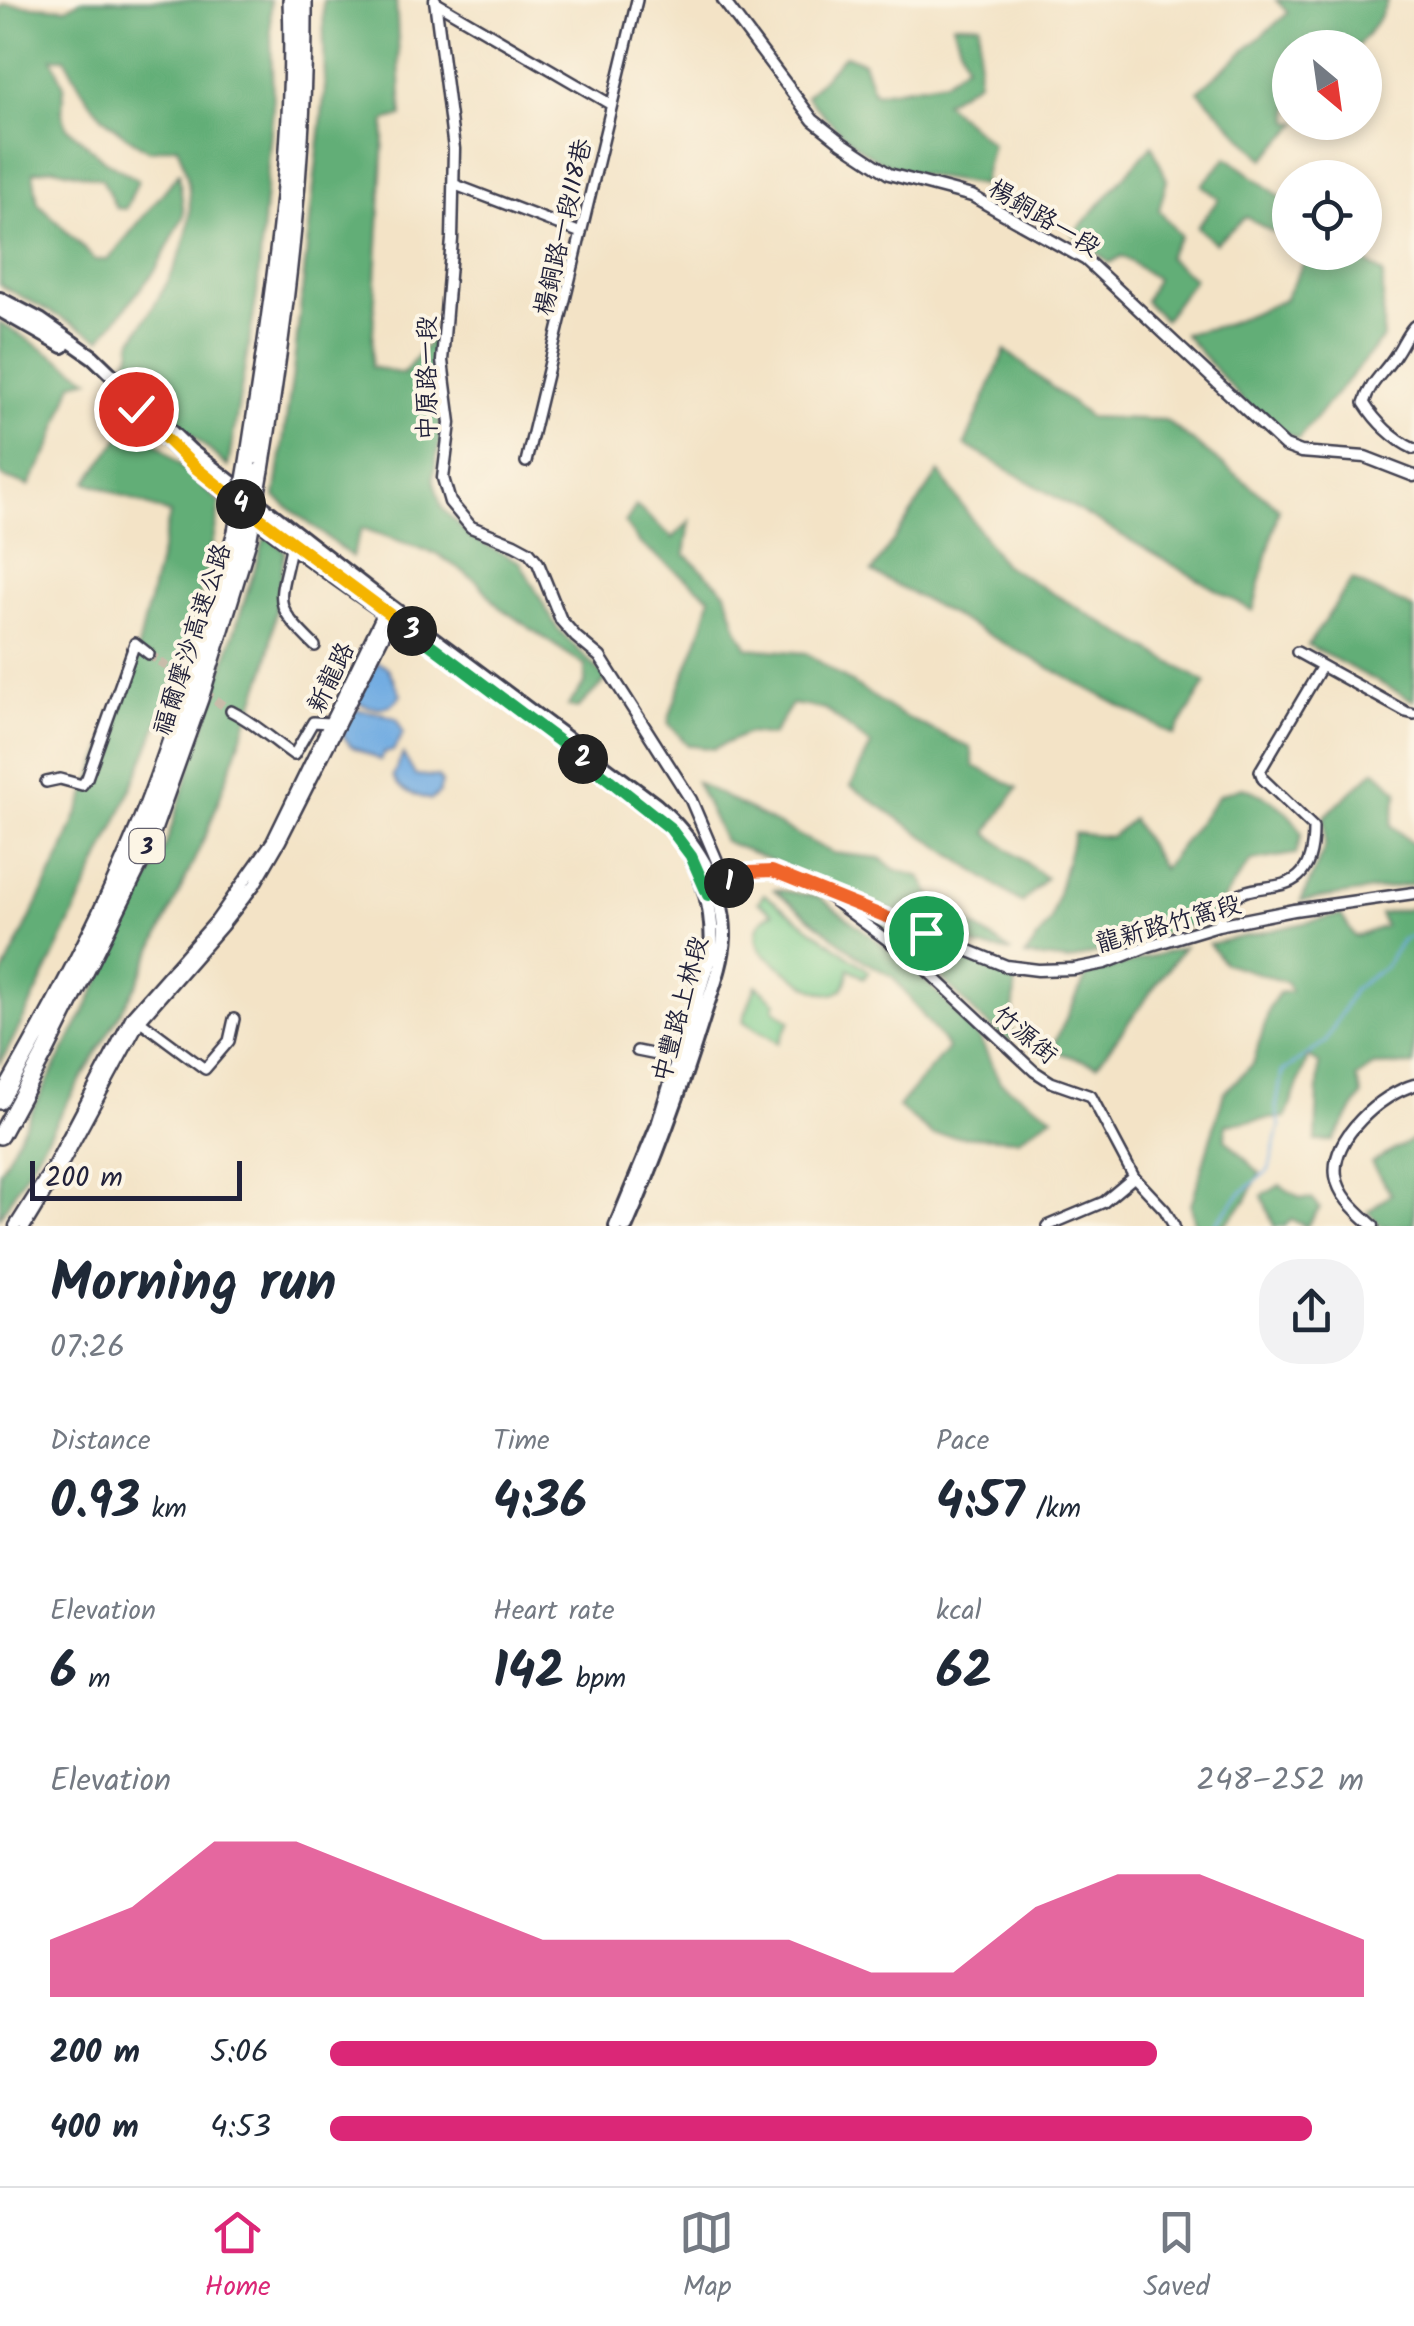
<!DOCTYPE html>
<meta charset="utf-8">
<style>
body{margin:0;font-family:Kalam,"LXGW WenKai TC",sans-serif;background:#f2f2f3;color:#1f2937;height:100vh;display:flex;flex-direction:column;font-size:38px;white-space:nowrap}
*{box-sizing:border-box;margin:0}
p{font-size:32px;color:#747a83}
.icon{flex:none;width:55px;height:55px;fill:none;stroke:currentColor;stroke-width:2;stroke-linecap:round;stroke-linejoin:round}
.map{position:relative;height:1226px;overflow:hidden}
.side{display:flex;flex-direction:column;background:#fff;flex:1}
.side>*{flex:none}
.needle{width:65px;rotate:151deg}
.buttons{position:absolute;left:1272px;top:30px;display:grid;gap:20px}
.buttons a{display:grid;place-items:center;width:110px;height:110px;border-radius:50%;background:#fff;box-shadow:0 5px 15px #0003;font-size:50px}
.scale{position:absolute;left:30px;bottom:25px;width:212px;box-sizing:border-box;padding-left:10px;border:5px solid #22223b;border-top:0;font-size:28px;line-height:35px;white-space:nowrap;color:#22223b;-webkit-text-stroke:8px #fcf5e5;paint-order:stroke}
.pin{position:absolute;display:grid;place-items:center;width:85px;height:85px;color:#fff;margin:-42px;border:5px solid #fff;border-radius:50%;box-shadow:0 2px 10px #0007}
.km{position:absolute;width:50px;height:50px;margin:-25px;border-radius:50%;background:#222;color:#fff;font-size:28px;line-height:50px;text-align:center}
.round{display:grid;place-items:center;flex:none;width:105px;height:105px;border-radius:40px;background:#f2f2f3}
.headline{display:flex;align-items:center;justify-content:space-between;height:170px;padding:0 50px}
h1{font-size:55px;font-weight:700;line-height:75px}
.stats{display:grid;grid-template-columns:repeat(3,1fr);gap:15px;height:170px;padding:10px 50px}
.stats div{display:grid;align-content:center}
.stats b{font-size:50px;font-weight:700}
.stats small{font-size:28px;font-weight:400}
.stats p{font-size:28px}
.chart{height:280px;padding:20px 50px}
.chart p{display:flex;justify-content:space-between}
.chart svg{width:100%;height:180px;margin-top:10px;fill:#db2777;opacity:.7}
ul{padding:0 50px;list-style:none;font-size:32px}
li{display:grid;grid-template-columns:160px 120px 1fr;align-items:center;height:75px}
li i{height:25px;border-radius:12px;background:#db2777}
.tabs{display:flex;justify-content:space-around;align-items:center;height:140px;border-top:2px solid #e0e1e3;background:#fff;font-size:28px;color:#747a83}
.tabs a{display:grid;justify-items:center;gap:5px}
.tabs .active{color:#db2777}
.map>svg:first-child{display:block}
</style>
<div class="map">
<svg width="1414" height="1226" viewBox="0 0 1414 1226">
<rect width="100%" height="100%" fill="#fcf5e5"/>
<filter id="ink" filterUnits="userSpaceOnUse"><feTurbulence type="fractalNoise" baseFrequency=".01" numOctaves="2"/><feDisplacementMap in="SourceGraphic" scale="20" xChannelSelector="R" yChannelSelector="G"/><feConvolveMatrix kernelMatrix="1 2 1 2 8 2 1 2 1" color-interpolation-filters="sRGB"/></filter>
<filter id="wash" filterUnits="userSpaceOnUse"><feTurbulence type="fractalNoise" baseFrequency=".0048" numOctaves="4" result="noise"/><feDisplacementMap in="SourceGraphic" scale="40" xChannelSelector="R" yChannelSelector="G"/><feGaussianBlur stdDeviation="2.25" result="paint"/><feColorMatrix in="noise" values="0 0 0 0 0 0 0 0 0 0 0 0 0 0 0 0 0 1.4 0 .05"/><feComposite in="paint" operator="in"/></filter>
<g filter="url(#wash)">
<rect width="100%" height="100%" fill="#f3e3c6"/>
<path fill="#79ca8b" stroke="#4e7663" stroke-width="2.5" d="M764,894L869,971L864,978L849,968C845,1028 782,967 762,952C752,936 755,921 773,913L758,902Z
M756,985L776,1002L774,1009L790,1021L778,1043L743,1021Z"/>
<path fill="#62ae77" stroke="#426859" stroke-width="2.5" d="M80,0H270L273,107L257,295L228,467L119,370L131,353L132,341C172,277 211,224 177,146L149,151C101,122 89,106 65,58H52L64,86L62,112L67,127L104,160L138,180L126,209L116,208L102,179L54,168L33,172L38,203L95,260H108L179,173L184,215L157,268L101,339L0,285V8L5,4L66,8Z
M323,0H396L402,116L385,121L371,367L403,374L433,337L441,435L433,478L442,508L470,537L520,562L557,628L607,679L578,708L568,706L585,683V666L499,607L477,581L437,554L362,528L352,557L275,497L293,372L325,88Z
M1276,0H1388L1379,19L1357,47L1290,48V122L1299,123L1264,159L1198,91L1288,13Z
M953,24H980L978,81L944,102L992,144L982,185C948,179 907,176 876,159C850,145 827,118 806,96L845,55L863,62L874,93L945,81L966,64Z
M1152,145L1167,180L1159,210L1180,236L1167,257L1194,279L1164,320L1145,301L1156,279L1122,256L1109,263L1073,234Z
M1227,157L1290,204V242L1246,217L1215,243L1197,227L1219,199L1202,185Z
M1309,253H1354L1383,274V338L1298,439L1262,422L1184,334L1224,325L1284,300Z
M0,322L90,379L73,383L50,448L29,486L3,477L0,471Z
M1005,350L1089,417L1165,420L1279,508L1253,611L965,445Z
M133,420L220,503C199,634 147,759 91,878C62,941 33,1003 0,1064V980L61,855L128,689L170,514L87,482Z
M939,472L1003,564L1206,683L1174,735L872,572Z
M636,506L673,538L690,521L685,554L726,592L737,628L748,648L806,653L901,715L971,748L974,766L1018,788L987,833L1046,878L1022,903L851,786L871,745L825,709L792,704L772,736L748,733L713,749L688,745L668,723C679,680 702,641 710,597L638,542L625,523Z
M266,534L285,551L267,666L208,830L136,986L0,1217V1171L87,1007L165,847Z
M1352,580L1414,609V701L1308,645Z
M1375,770L1398,791L1391,825L1414,845V884L1301,901L1325,847L1324,817Z
M696,782L833,853L880,858L894,869L921,877L933,898L1012,952L979,947L724,841Z
M1242,787C1269,796 1288,808 1302,833L1296,854L1251,861L1208,920L1069,961L1025,956L1051,920L1074,833L1111,837L1132,819L1163,869L1219,795Z
M773,889L819,897L915,969L980,1039L1000,1082L1053,1116L1018,1139L933,1135L898,1107L948,1048L893,977L863,960Z
M850,903L870,917L1016,977L1011,1043L978,1016L928,964L846,909Z
M1414,908V1065L1373,1066L1356,1078L1362,1095L1333,1141H1316L1319,1063L1308,1057L1286,1117L1226,1124L1225,1139L1260,1173L1245,1202L1223,1226H1195L1191,1205L1224,1093L1253,1064L1270,1006L1279,993L1291,991L1286,982L1224,963L1209,944L1341,915L1355,937L1385,926L1380,914Z
M1184,947L1097,1065L1051,1050L1087,975Z
M1414,1139V1226H1381L1368,1212L1391,1194L1371,1163Z
M1280,1185L1300,1198L1312,1199L1320,1208L1307,1226L1291,1220L1285,1226H1274L1262,1196Z"/>
<path fill="#71ace2" stroke="#4a678e" stroke-width="2.5" d="M377,662L388,668L401,695C392,711 370,710 356,701Z
M352,709L381,713L397,719L403,733L393,751L384,753L380,760L351,746L341,733Z
M403,754L415,775L438,777L442,783L439,793L431,800C415,795 400,792 393,776Z"/>
<g fill="none" stroke-linecap="round" stroke-linejoin="round">
<path stroke="#71ace2" stroke-width="2.5" d="M1213,1226L1241,1193L1269,1170L1280,1125L1276,1108L1282,1072L1325,1043L1354,989L1385,967L1402,940L1414,935"/>
</g>
</g>
<g filter="url(#ink)">
<g fill="none" stroke-linecap="round" stroke-linejoin="round">
<path stroke="#c9bcaa" stroke-width="9" stroke-dasharray="9 4.5" stroke-linecap="butt" d="M149,654L231,711"/>
<defs>
<path id="minor" d="M435,2L610,104
M453,184L581,233
M1414,326C1405,336 1403,344 1396,354C1385,372 1370,382 1364,403C1376,422 1394,440 1414,449
M526,462L637,0
M292,543C280,603 269,601 315,646
M1297,652L1406,712L1414,714
M231,711C255,723 272,740 294,755L313,722L329,723
M46,782L60,779L82,785L87,778L135,643L149,654
M825,894L922,966L1034,1071L1051,1082L1091,1096L1134,1177L1165,1210L1174,1226
M1218,925C1221,919 1223,908 1228,903C1254,871 1314,912 1313,827L1263,779L1260,771L1322,666
M135,1017L205,1069L229,1041L234,1019
M637,1051L677,1059
M1047,1226L1104,1202L1134,1177"/>
<path id="tertiary" d="M435,0L454,149L452,239L442,361L450,423L443,478L450,502L471,527L514,544L529,552L538,563L561,620L576,637L600,657L691,800L720,868L716,891
M723,0L813,120L842,143L889,174L972,196L1086,260L1285,446L1301,452L1365,457L1414,476
M713,893L749,872L773,871L1006,966L1038,970L1074,969L1105,963L1148,946L1218,925L1294,910L1414,893
M15,1226L53,1166L132,1016L216,921L272,842L384,612L389,607
M25,1226L59,1170L140,1020L222,926L255,884L280,841L393,617L390,607
M1373,1226C1358,1212 1339,1197 1336,1176C1330,1138 1382,1094 1414,1085"/>
<path id="primary" d="M0,299L40,320L93,357L191,451L390,606L656,805C693,837 725,885 724,937C723,964 711,992 703,1018C681,1089 656,1158 626,1226
M0,310L63,346
M170,443C234,506 312,562 386,613
M616,1226L658,1125L711,952C714,915 706,883 688,850"/>
<path id="motorway" d="M248,462C271,310 297,154 291,0
M261,470C286,314 305,158 304,0
M0,1101C47,1020 92,937 129,850C173,748 203,638 236,532
M0,1136L46,1051L144,855L200,699L249,537"/>
</defs>
<use href="#minor" stroke="#413f50" stroke-width="14"/>
<use href="#tertiary" stroke="#413f50" stroke-width="15"/>
<use href="#primary" stroke="#413f50" stroke-width="18"/>
<use href="#motorway" stroke="#413f50" stroke-width="20"/>
<use href="#minor" stroke="#fff" stroke-width="9"/>
<use href="#tertiary" stroke="#fff" stroke-width="10"/>
<use href="#primary" stroke="#fff" stroke-width="12"/>
<use href="#motorway" stroke="#fff" stroke-width="15"/>
<defs>
<path id="motorway-bridge" d="M236,532L248,462
M249,537L261,470"/>
</defs>
<use href="#motorway-bridge" stroke="#413f50" stroke-width="20" stroke-linecap="butt"/>
<use href="#motorway-bridge" stroke="#fff" stroke-width="15"/>
</g>
</g>
<g fill="none" stroke-linecap="round" stroke-linejoin="round" filter="url(#ink)">
<defs>
<path id="split-1" d="M729,883L749,872L772,871L926,933"/>
<path id="split-2" d="M583,759L670,828L691,856L708,895L729,883"/>
<path id="split-3" d="M412,631L583,759"/>
<path id="split-4" d="M241,504L412,631"/>
<path id="split-5" d="M136,409L196,468L241,504"/>
</defs>
<use href="#split-1" stroke="#fff" stroke-width="20"/>
<use href="#split-2" stroke="#fff" stroke-width="20"/>
<use href="#split-3" stroke="#fff" stroke-width="20"/>
<use href="#split-4" stroke="#fff" stroke-width="20"/>
<use href="#split-5" stroke="#fff" stroke-width="20"/>
<use href="#split-1" stroke="#f0652b" stroke-width="12"/>
<use href="#split-2" stroke="#22a559" stroke-width="12"/>
<use href="#split-3" stroke="#22a559" stroke-width="12"/>
<use href="#split-4" stroke="#f5b400" stroke-width="12"/>
<use href="#split-5" stroke="#f5b400" stroke-width="12"/>
</g>
<g text-anchor="middle" stroke-width="8" stroke-linejoin="round" paint-order="stroke">
<rect fill="#fcf5e5" stroke="#63616e" stroke-width="2.5" x="129.5" y="829" width="35" height="34" rx="8"/>
<g font-size="22" font-weight="bold" fill="#22223b">
<text x="147" y="854">3</text>
</g>
<g font-size="25" fill="#22223b" stroke="#fcf5e5">
<text transform="translate(1045 217) rotate(31)" y="9">楊銅路一段</text>
<text transform="translate(562 227) rotate(-77)" y="9">楊銅路一段118巷</text>
<text transform="translate(426 378) rotate(-90)" y="9">中原路一段</text>
<text transform="translate(191 639) rotate(-72)" y="9">福爾摩沙高速公路</text>
<text transform="translate(330 677) rotate(-64)" y="9">新龍路</text>
<text transform="translate(1168 923) rotate(-16)" y="9">龍新路竹窩段</text>
<text transform="translate(679 1009) rotate(-75)" y="9">中豐路上林段</text>
<text transform="translate(1026 1034) rotate(40)" y="9">竹源街</text>
</g>
</g>
</svg>
<div class="buttons">
<a><svg class="needle" viewBox="-14 -14 28 28"><path d="M0-13l5 13h-10z" fill="#e53935"/><path d="M0 13l5-13h-10z" fill="#747a83"/></svg></a>
<a><svg class="icon" aria-label="locate" viewBox="0 0 24 24"><circle cx="12" cy="12" r="6"/><path d="M12 2v4M12 18v4M2 12h4M18 12h4"/></svg></a>
</div>
<div class="scale">200 m</div>
<div class="pin" style="left:926px;top:933px;background:#1e9e55"><svg class="icon" aria-label="arrive" viewBox="0 0 24 24"><path d="M6 21V4h12l-3 4 3 4H6"/></svg></div>
<div class="pin" style="left:136px;top:409px;background:#d93025"><svg class="icon" aria-label="check" viewBox="0 0 24 24"><path d="M5 12l5 5 9-10"/></svg></div>
<b class="km" style="left:729px;top:883px">1</b>
<b class="km" style="left:583px;top:759px">2</b>
<b class="km" style="left:412px;top:631px">3</b>
<b class="km" style="left:241px;top:504px">4</b>
</div>
<section class="side">
<div class="headline"><div><h1>Morning run</h1><p>07:26</p></div><a class="round"><svg class="icon" aria-label="share" viewBox="0 0 24 24"><path d="M12 15V3M7 8l5-5 5 5M5 13v7h14v-7"/></svg></a></div>
<div class="stats">
<div><p>Distance</p><b>0.93<small> km</small></b></div>
<div><p>Time</p><b>4:36</b></div>
<div><p>Pace</p><b>4:57<small> /km</small></b></div>
</div>
<div class="stats">
<div><p>Elevation</p><b>6<small> m</small></b></div>
<div><p>Heart rate</p><b>142<small> bpm</small></b></div>
<div><p>kcal</p><b>62</b></div>
</div>
<div class="chart"><p><span>Elevation</span>248–252 m</p>
<svg viewBox="0 0 160 44" preserveAspectRatio="none"><path d="M0 44V30L10 22L20 6L30 6L40 14L50 22L60 30L70 30L80 30L90 30L100 38L110 38L120 22L130 14L140 14L150 22L160 30V44z"/></svg>
</div>
<ul>
<li><b>200 m</b>5:06<i style="width:80%"></i></li>
<li><b>400 m</b>4:53<i style="width:95%"></i></li>
</ul>
</section>
<nav class="tabs">
<a class="active"><svg class="icon" aria-label="home" viewBox="0 0 24 24"><path d="M3 11l9-7 9 7M6 9v11h12V9"/></svg>Home</a>
<a><svg class="icon" aria-label="map" viewBox="0 0 24 24"><path d="M3 6l6-2 6 2 6-2v14l-6 2-6-2-6 2zM9 4v14M15 6v14"/></svg>Map</a>
<a><svg class="icon" aria-label="saved" viewBox="0 0 24 24"><path d="M7 4h10v16l-5-4-5 4z"/></svg>Saved</a>
</nav>
